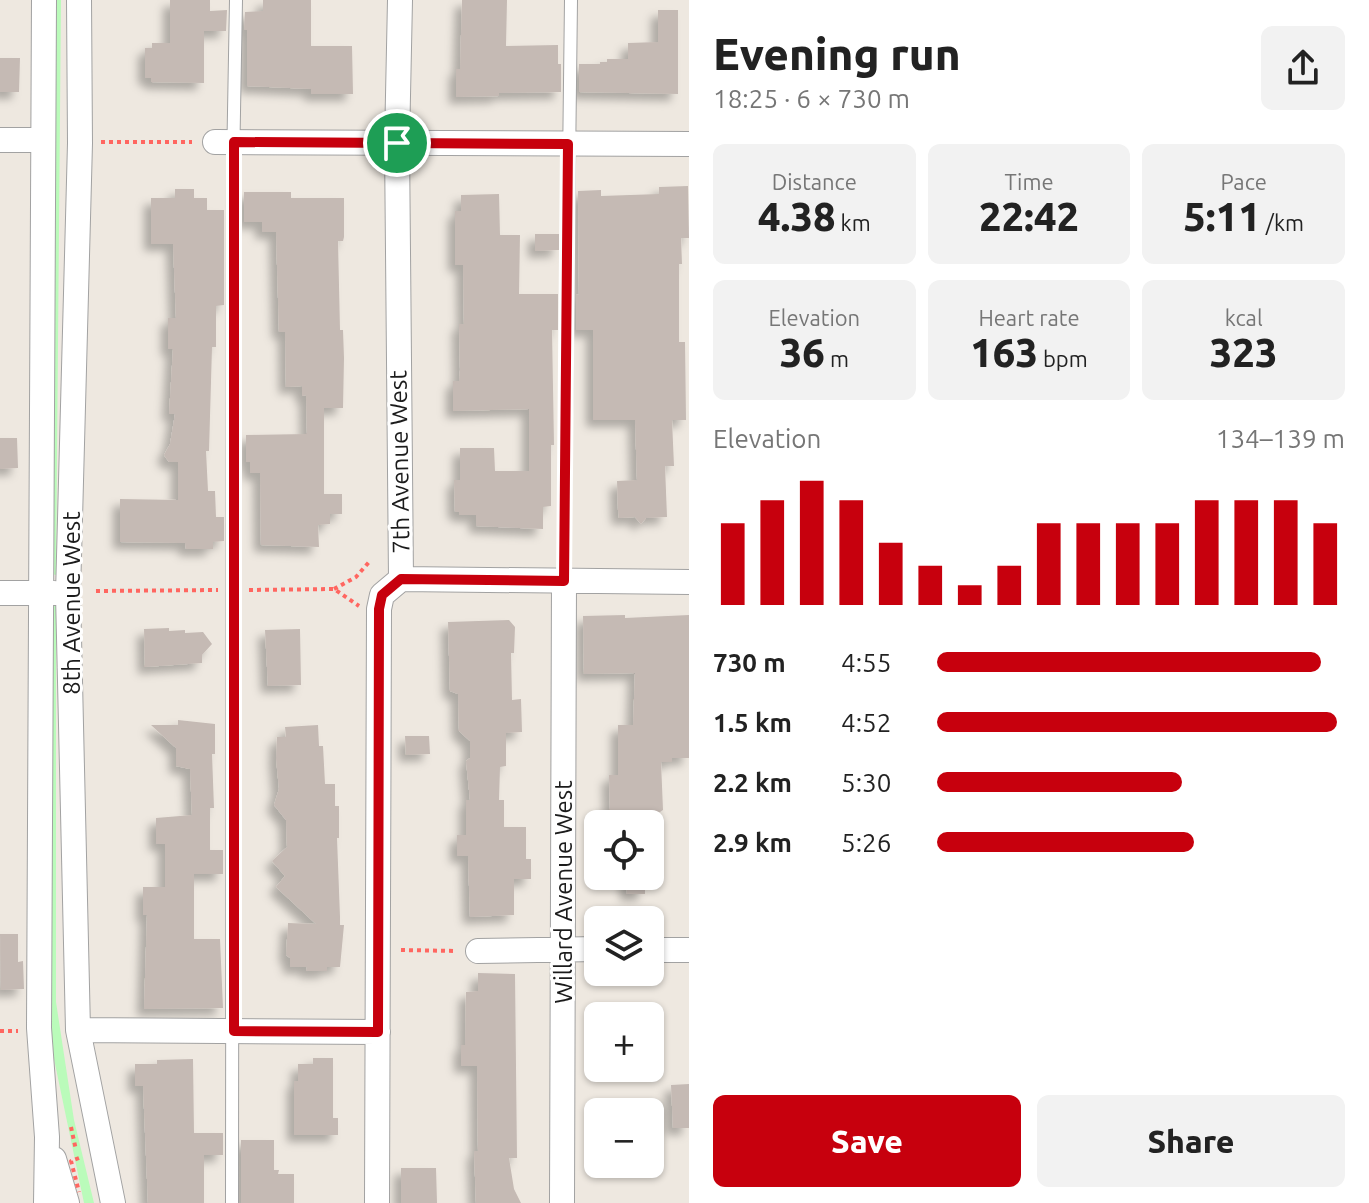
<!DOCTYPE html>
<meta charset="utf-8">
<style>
body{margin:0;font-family:Ubuntu,sans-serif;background:#f2f2f2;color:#222;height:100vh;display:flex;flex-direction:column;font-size:30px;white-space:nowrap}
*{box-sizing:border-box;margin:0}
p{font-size:26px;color:#767676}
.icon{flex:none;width:44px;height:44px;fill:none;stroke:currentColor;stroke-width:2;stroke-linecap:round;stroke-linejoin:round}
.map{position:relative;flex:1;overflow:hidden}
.sheet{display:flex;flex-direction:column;background:#fff;width:680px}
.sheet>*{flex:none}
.tools{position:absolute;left:584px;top:810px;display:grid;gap:16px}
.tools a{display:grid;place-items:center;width:80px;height:80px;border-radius:12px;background:#fff;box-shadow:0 2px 6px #0004;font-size:40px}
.pin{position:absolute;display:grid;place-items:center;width:68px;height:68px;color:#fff;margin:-34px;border:4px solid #fff;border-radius:50%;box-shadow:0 2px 8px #0007}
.round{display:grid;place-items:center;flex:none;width:84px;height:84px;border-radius:12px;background:#f2f2f2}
.summary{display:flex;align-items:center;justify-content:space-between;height:136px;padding:0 24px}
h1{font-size:44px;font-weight:800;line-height:60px}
.metrics{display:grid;grid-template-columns:repeat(3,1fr);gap:12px;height:136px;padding:8px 24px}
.metrics div{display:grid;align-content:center;border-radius:12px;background:#f2f2f2;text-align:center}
.metrics b{font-size:40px;font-weight:800}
.metrics small{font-size:22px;font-weight:400}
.metrics p{font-size:22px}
.chart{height:224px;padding:16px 24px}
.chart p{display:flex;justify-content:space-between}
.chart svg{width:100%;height:144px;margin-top:8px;stroke:#c7000d;stroke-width:6}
.button{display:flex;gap:16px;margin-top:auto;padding:16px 24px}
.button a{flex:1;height:92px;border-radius:12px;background:#c7000d;color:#fff;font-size:32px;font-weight:800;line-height:92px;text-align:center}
.button a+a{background:#f2f2f2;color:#222}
ul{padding:0 24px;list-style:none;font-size:26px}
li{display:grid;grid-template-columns:128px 96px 1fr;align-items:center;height:60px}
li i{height:20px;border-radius:10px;background:#c7000d}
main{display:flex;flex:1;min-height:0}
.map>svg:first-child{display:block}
</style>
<main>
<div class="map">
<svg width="689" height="1203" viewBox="0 0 689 1203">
<defs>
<filter id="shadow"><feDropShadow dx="-7" dy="7" stdDeviation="4" flood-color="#0004"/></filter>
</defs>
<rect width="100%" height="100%" fill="#eee8e0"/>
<path fill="#bafbba" d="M52,0H61L56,575L52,574Z
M53,605L56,606V1002L74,1120L94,1203H84L49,1035V606Z"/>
<path fill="#c5bab4" filter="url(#shadow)" d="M170,0H210V11L227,10L226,31H204V83L151,82V78H145V48H152V43H170Z
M263,0H311V46H352L353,94H311V89L247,86V30H244L245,12L263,11Z
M462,0H507L506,46L558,45V64H561V92L499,93V96L456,97V69H460Z
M658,10H678V94L579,92V64H600V62H607V59H628V43L658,42Z
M0,58H20L19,92H0Z
M688,186L689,238H681L682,264H679V342H685L686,420H672L674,466H665L667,517L646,518L641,524L635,517L619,518L618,510L617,481L637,480L635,420H593V330H576V294L579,295L578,191L601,190V196L659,194V187Z
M175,189H194V198H207V210H224V305L216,306V347H212L209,451H206L208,491H215L216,517H224V541L213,542V549H186L185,543L120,542V499L178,500V462H169L164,455L170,444L175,414H169L173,349H168V318H176L173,244H151V198H175Z
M244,192H291V198H344V237L343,241H338L340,330H343L344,358L343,408H324V494H342V514H330V524L318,525L319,547L261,545L260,473H250V462H246V435L307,434L306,395L302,396V386L286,387L285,332H279L276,232H262V222H244Z
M499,194L500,235H520L519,294H558V330H552L554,445H551V506L543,507V529L476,526V515H459V512H455L454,480H460V448H494L495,471H529V409L453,411V381H459L460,370L459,324H464L463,265H455V211H461V195Z
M535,234H559V250L535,251Z
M0,438H17L18,468L0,469Z
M625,615V618L689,615V758H672V762H661L663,810L660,812L625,813V810H610L609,775H618V725H633L635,673L584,674L583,616Z
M509,620L515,627L514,653H511L512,700L521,699L522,732L506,733V766L500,767L499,800H504V827H526V859H531V879H514V915L470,917L468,856H457V835H466V800H470L466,761L470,758V741L459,731L458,694L450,691L448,622Z
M169,628V631L185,630V633L203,632L212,644L202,655V663L145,667L144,629Z
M300,629L301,685L268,686L265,630Z
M178,720L215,724V754H212L214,808H210V850H223V874H194V939H220L223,1008L144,1009L147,915H143V887H165V844H156V818L192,815L190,769L176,766V748L151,725H178Z
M318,725L319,746H323L325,784H335V806H339V838H337L340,917V925H344L340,967H327V971H306L307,967H290V958L286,955L288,923L316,924L276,887L285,876L272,861L287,847L286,820L274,805L279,789L276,758L277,737H286L285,727Z
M405,736H429L430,754L406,755Z
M626,876H645V894H627Z
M0,934H18V962L23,961L24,989L1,990Z
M478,973L515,974L517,1158H509L514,1189L521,1203H476L474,1151H478L477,1066H461V1045H465L466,992L478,991Z
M313,1058H333V1118H338V1135H294V1081H298V1064H313Z
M193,1059L194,1133H223V1155H204V1203H148L143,1086H135V1064H157V1060Z
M689,1084V1128H673L671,1085Z
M241,1140H274V1170H279L278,1174H294V1203H241Z
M401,1168H436L437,1203H401Z"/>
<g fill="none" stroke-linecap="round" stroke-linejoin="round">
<defs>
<path id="service" d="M564,581L571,0
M232,1203L233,168L236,0"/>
<path id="minor" d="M44,0L39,1028L47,1137L46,1203
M79,0L80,143L68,594L78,1030L113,1203
M400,0L397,143L401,579
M0,140H42
M215,142L689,144
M401,579L689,582
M0,593H54
M650,950H689
M478,951L598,949
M78,1030L378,1032
M54,1159L67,1203
M377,1203L379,609L382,595L401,579
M562,1203L564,581"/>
</defs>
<use href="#service" stroke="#a2a2a2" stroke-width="14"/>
<use href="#minor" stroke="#a2a2a2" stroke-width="26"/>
<path stroke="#ff6660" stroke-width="4" stroke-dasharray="4 4" stroke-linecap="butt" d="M101,142H192
M334,589L356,577L369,562
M249,590L334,589L359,606
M96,591L218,590
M401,950L456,951
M0,1031H18
M71,1127L76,1150"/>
<use href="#service" stroke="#fff" stroke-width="12"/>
<use href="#minor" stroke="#fff" stroke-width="24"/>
<path stroke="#ff6660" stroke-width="4" stroke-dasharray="4 4" stroke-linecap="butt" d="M79,1158L71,1161L79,1192"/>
</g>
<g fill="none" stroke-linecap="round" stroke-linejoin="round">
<defs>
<path id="route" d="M234,142L568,144L564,581L401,579L382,595L379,609L378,1032L234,1031Z"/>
</defs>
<use href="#route" stroke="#fff" stroke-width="16"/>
<use href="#route" stroke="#c7000d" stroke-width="10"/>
</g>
<g text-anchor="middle" stroke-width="6" stroke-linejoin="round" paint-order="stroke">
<g font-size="24" fill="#1b1b1b" stroke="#fff">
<text transform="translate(400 462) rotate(-91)" y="8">7th Avenue West</text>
<text transform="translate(72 603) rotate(-90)" y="8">8th Avenue West</text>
<text transform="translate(564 892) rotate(-90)" y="8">Willard Avenue West</text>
</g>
</g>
</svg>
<div class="tools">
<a><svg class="icon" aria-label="locate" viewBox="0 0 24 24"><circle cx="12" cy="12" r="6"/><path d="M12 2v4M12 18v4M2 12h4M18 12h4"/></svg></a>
<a><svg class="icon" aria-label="layers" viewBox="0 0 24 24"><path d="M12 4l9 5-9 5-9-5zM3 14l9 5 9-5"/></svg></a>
<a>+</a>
<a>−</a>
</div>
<div class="pin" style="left:397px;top:143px;background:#1e9e55"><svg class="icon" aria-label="arrive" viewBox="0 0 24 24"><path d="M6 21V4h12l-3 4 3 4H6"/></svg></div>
</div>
<section class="sheet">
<div class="summary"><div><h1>Evening run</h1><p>18:25 · 6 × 730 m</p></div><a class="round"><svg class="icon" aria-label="share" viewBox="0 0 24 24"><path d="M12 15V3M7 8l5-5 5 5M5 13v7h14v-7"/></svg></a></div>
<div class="metrics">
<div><p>Distance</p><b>4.38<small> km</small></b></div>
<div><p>Time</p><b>22:42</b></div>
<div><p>Pace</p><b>5:11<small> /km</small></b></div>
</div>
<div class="metrics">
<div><p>Elevation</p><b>36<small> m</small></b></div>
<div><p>Heart rate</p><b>163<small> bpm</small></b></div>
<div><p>kcal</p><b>323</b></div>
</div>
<div class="chart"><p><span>Elevation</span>134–139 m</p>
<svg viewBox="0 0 160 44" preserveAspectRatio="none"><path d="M5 44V19M15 44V12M25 44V6M35 44V12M45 44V25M55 44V32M65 44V38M75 44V32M85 44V19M95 44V19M105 44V19M115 44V19M125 44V12M135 44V12M145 44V12M155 44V19"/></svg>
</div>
<ul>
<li><b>730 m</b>4:55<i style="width:94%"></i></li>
<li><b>1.5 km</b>4:52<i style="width:98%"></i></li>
<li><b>2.2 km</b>5:30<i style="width:60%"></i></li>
<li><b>2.9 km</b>5:26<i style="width:63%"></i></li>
</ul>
<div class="button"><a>Save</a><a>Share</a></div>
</section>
</main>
